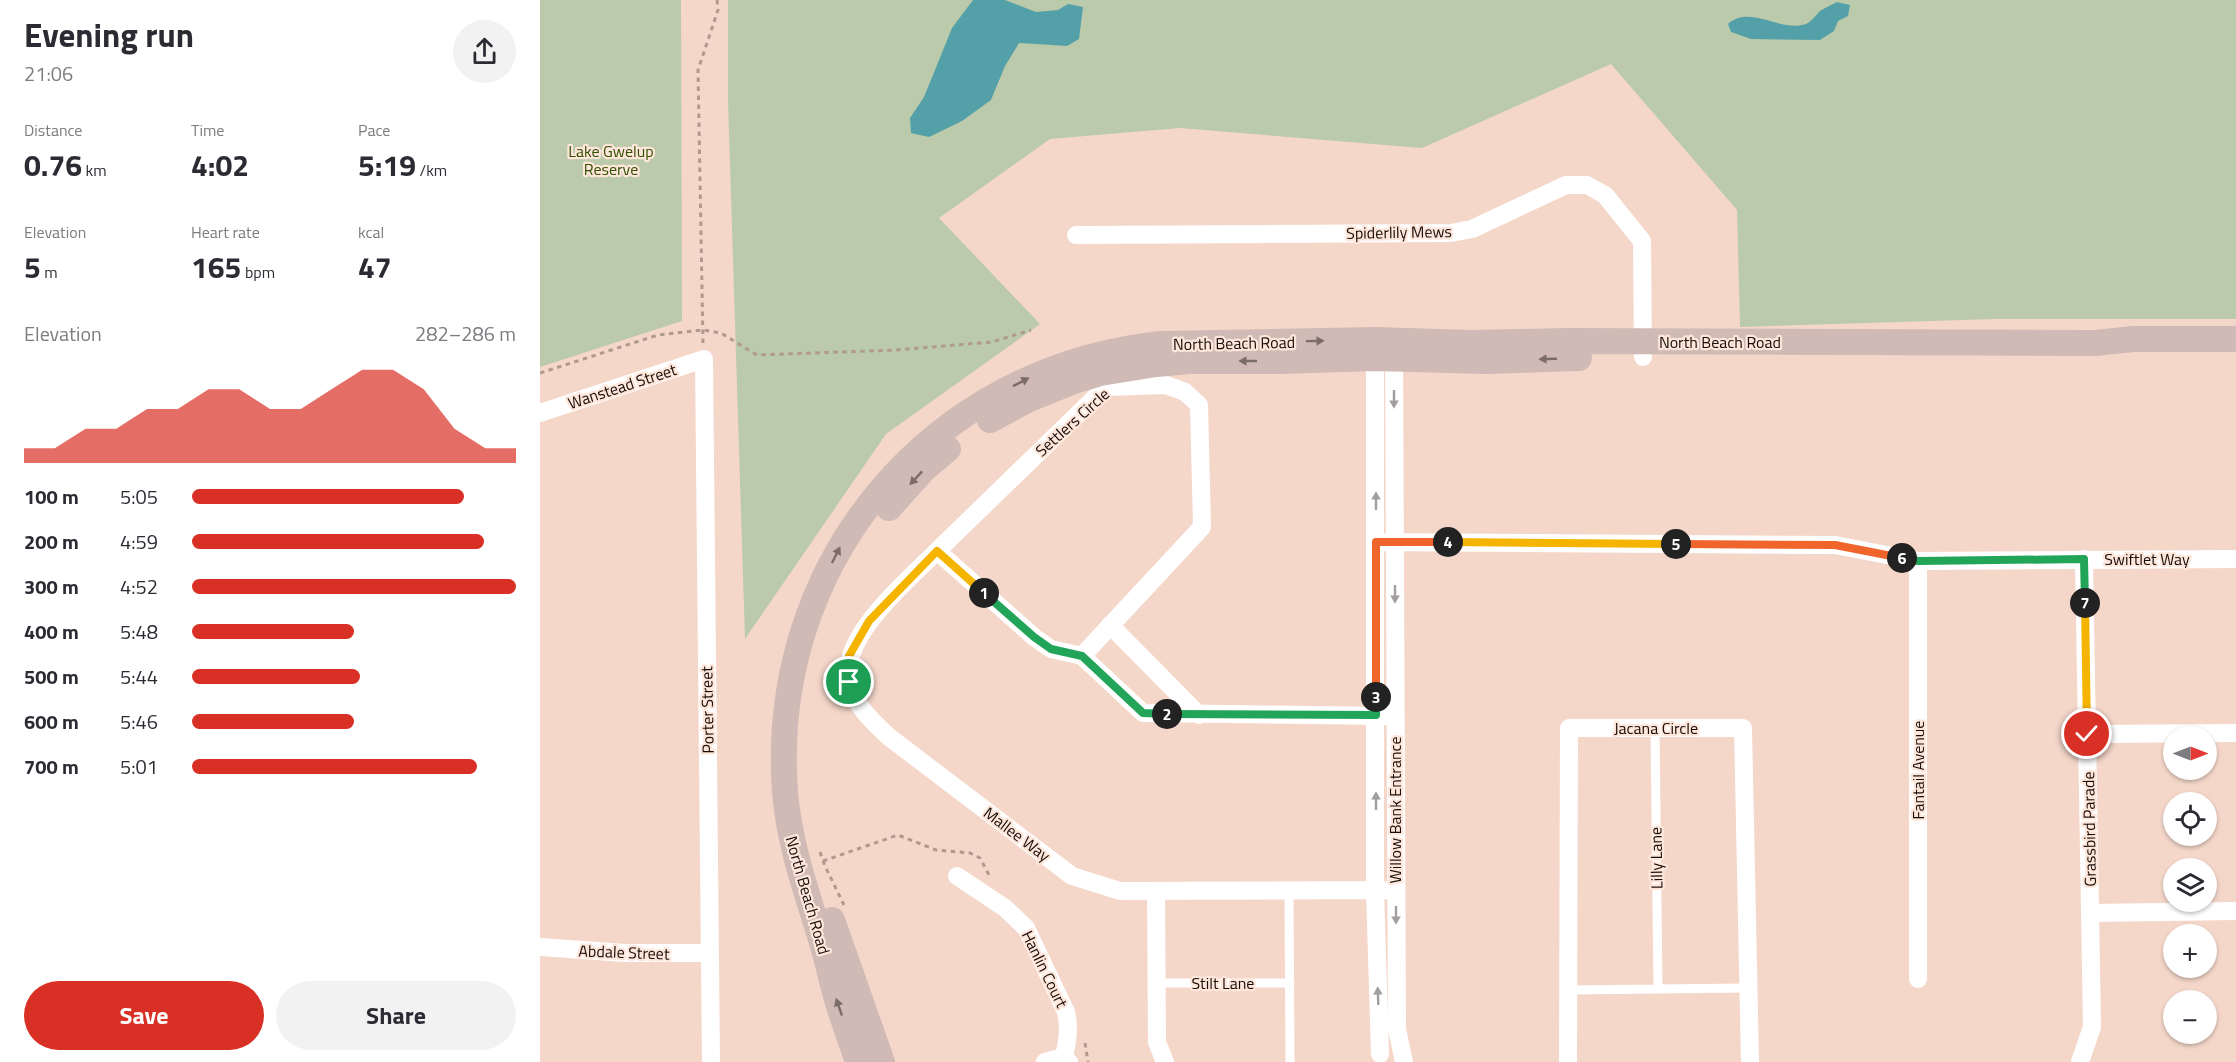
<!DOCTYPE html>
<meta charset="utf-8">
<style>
body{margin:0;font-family:"Titillium Web",sans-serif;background:#f2f2f3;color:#2b2b33;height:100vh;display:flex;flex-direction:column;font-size:22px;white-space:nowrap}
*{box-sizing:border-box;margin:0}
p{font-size:20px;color:#7c7c81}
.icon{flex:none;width:33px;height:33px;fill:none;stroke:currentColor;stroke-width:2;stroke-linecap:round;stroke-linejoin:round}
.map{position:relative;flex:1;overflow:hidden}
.sheet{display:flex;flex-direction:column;background:#fff;width:540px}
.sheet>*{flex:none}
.needle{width:39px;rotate:90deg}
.tools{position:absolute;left:1623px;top:726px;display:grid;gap:12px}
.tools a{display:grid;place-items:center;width:54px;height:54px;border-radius:50%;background:#fff;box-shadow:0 2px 4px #0004;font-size:30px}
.pin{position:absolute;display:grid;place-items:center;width:51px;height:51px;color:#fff;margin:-26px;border:3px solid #fff;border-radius:50%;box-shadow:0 2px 6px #0007}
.km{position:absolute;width:30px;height:30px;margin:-15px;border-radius:50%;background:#222;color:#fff;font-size:16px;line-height:30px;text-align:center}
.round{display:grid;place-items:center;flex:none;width:63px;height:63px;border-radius:32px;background:#f2f2f3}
.overview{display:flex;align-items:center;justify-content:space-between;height:102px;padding:0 24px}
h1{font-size:33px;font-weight:700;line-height:45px}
.stats{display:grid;grid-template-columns:repeat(3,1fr);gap:9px;height:102px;padding:6px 24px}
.stats div{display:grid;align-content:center}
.stats b{font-size:30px;font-weight:700}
.stats small{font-size:16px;font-weight:400}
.stats p{font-size:16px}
.chart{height:168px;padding:12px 24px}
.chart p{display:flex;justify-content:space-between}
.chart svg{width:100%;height:108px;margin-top:6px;fill:#d93025;opacity:.7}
.button{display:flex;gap:12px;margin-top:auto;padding:12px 24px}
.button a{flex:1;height:69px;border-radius:36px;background:#d93025;color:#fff;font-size:24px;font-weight:700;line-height:69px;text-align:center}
.button a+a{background:#f2f2f3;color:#2b2b33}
ul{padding:0 24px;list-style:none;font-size:20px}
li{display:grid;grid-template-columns:96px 72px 1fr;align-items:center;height:45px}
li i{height:15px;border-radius:8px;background:#d93025}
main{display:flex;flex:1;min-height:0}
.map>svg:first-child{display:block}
</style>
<main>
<section class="sheet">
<div class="overview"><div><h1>Evening run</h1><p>21:06</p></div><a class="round"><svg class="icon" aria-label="share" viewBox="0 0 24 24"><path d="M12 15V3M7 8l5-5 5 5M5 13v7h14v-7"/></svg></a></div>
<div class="stats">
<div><p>Distance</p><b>0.76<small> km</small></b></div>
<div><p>Time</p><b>4:02</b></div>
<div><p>Pace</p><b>5:19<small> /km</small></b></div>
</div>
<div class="stats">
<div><p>Elevation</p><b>5<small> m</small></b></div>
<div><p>Heart rate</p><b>165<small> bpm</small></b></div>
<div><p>kcal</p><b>47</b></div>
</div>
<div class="chart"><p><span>Elevation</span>282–286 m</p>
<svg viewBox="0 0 160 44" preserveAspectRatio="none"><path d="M0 44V38L10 38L20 30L30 30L40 22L50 22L60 14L70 14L80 22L90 22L100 14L110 6L120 6L130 14L140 30L150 38L160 38V44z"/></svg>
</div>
<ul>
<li><b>100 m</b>5:05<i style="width:84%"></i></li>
<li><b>200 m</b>4:59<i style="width:90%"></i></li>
<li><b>300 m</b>4:52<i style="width:100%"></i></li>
<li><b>400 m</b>5:48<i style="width:50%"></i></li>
<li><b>500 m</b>5:44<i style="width:52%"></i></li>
<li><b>600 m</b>5:46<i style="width:50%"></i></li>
<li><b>700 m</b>5:01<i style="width:88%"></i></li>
</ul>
<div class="button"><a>Save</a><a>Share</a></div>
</section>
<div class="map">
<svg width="1696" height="1062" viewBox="0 0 1696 1062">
<rect width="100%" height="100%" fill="#f5d7ca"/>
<path fill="#bacaaa" d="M0,0H141L142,321L0,367Z
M188,0H1696V319H1455L1200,327L1197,210L1071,64L882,148L640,128L510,139L399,218L500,324L346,434L205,639L188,101Z"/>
<path fill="#54a0a9" d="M433,0H465L496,12L518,10L528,4L543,7L539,39L527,46L479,43L465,66L451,100L422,121L389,137L371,133L370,118L384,97L412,28Z
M1297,2L1310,5L1308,16L1298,21L1294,31L1280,40L1211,39L1191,32L1188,24C1211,4 1240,33 1266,24C1271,22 1276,15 1280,11C1285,8 1291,5 1297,2Z"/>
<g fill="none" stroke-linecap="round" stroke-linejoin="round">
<path stroke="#b0998e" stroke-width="3" stroke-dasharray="4.5 4.5" stroke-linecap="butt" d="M163,343L158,70L178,10L177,0
M0,373L118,335L163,330L181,333L217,355L356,350L452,342L491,330
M280,852L285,866L304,905
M283,861L358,835L396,850L430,853L440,858L450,877
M545,1043L548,1062"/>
<path stroke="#fff" stroke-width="9" d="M1115,728L1118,989
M749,891L750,1062
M617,983H750
M1027,990L1208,988"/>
<path stroke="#fff" stroke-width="18" d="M536,235L911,233L932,229L1026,185H1047L1065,195L1102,241L1103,357
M835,348V890L840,1054
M854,348L857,1029L864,1062
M626,385L645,392L659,405L662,527L542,656L511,649L494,637L397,551L566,387Z
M0,413L164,359L171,1062
M836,542L1295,545L1378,561L1696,559
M397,551C368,580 299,637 309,682C314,705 333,722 349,737L532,876L580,891L856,890
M570,625L659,715
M542,656L603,713L847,716
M1547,734L1696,733
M417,876L465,908L486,928L526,1012C530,1029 528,1043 523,1059
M616,892L617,1042L625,1062
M1551,913L1696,911
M0,947L85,953H169
M1378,979V561
M505,1062L516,1059L529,1062
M1028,1062L1029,728H1203L1210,1062
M1540,1062L1552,1027L1544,559"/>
<path stroke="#d0bab5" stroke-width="26" d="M450,420L487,400L534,381L560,373L616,364L649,361H741L835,358L945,361L1039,358
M349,508L384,469L408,449
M292,920L342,1062
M318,1062C311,1040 302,1018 296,996C291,979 288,962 283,946C267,892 250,849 245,792C228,562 391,368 621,344L835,340L932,343L1027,341L1555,343L1593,339H1696"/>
</g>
<defs><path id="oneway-solid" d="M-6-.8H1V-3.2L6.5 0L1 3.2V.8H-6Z" transform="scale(1.5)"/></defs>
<g fill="#7c6c68">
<use href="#oneway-solid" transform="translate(775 341) rotate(-1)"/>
<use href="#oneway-solid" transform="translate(1008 359) rotate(178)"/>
<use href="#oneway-solid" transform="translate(708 361) rotate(180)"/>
<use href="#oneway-solid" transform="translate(481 382) rotate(-27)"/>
<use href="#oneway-solid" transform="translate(376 478) rotate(133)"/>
<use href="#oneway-solid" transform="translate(296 555) rotate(-63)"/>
<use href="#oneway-solid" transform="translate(299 1007) rotate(-109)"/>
</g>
<g fill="#a29e9d">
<use href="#oneway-solid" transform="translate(854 399) rotate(90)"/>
<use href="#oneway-solid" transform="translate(836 501) rotate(-90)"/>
<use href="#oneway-solid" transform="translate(855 594) rotate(90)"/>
<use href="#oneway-solid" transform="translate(836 801) rotate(-90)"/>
<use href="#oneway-solid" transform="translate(856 915) rotate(90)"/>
<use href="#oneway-solid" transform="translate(838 996) rotate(-92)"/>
</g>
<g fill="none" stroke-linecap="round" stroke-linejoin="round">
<defs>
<path id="split-1" d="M309,682V656L329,621L397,551L444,593"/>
<path id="split-2" d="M444,593L494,637L511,649L542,656L603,713L627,714"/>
<path id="split-3" d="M627,714L836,715V697"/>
<path id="split-4" d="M836,697V542H908"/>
<path id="split-5" d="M908,542L1136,544"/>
<path id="split-6" d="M1136,544L1295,545L1362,558"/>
<path id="split-7" d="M1362,558L1378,561L1544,559L1545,603"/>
<path id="split-8" d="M1545,603L1547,734"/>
</defs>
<use href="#split-1" stroke="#fff" stroke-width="12"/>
<use href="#split-2" stroke="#fff" stroke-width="12"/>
<use href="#split-3" stroke="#fff" stroke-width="12"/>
<use href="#split-4" stroke="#fff" stroke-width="12"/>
<use href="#split-5" stroke="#fff" stroke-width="12"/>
<use href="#split-6" stroke="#fff" stroke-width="12"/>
<use href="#split-7" stroke="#fff" stroke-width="12"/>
<use href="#split-8" stroke="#fff" stroke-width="12"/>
<use href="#split-1" stroke="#f5b400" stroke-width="8"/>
<use href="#split-2" stroke="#22a559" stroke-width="8"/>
<use href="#split-3" stroke="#22a559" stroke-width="8"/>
<use href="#split-4" stroke="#f0652b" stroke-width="8"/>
<use href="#split-5" stroke="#f5b400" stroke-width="8"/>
<use href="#split-6" stroke="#f0652b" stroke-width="8"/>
<use href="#split-7" stroke="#22a559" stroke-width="8"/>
<use href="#split-8" stroke="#f5b400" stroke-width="8"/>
</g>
<g text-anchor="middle" stroke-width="4.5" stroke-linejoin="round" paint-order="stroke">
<g font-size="16" fill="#325000" stroke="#fee6db">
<text x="71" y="157">Lake Gwelup<tspan x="71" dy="18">Reserve</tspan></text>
</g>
<g font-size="16" fill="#160d09" stroke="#fee6db">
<text transform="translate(859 232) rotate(-1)" y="6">Spiderlily Mews</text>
<text x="1180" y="348">North Beach Road</text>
<text transform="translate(694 343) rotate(-1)" y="6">North Beach Road</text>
<text transform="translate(82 386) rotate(-18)" y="6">Wanstead Street</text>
<text transform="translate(532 422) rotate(-42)" y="6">Settlers Circle</text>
<text x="1607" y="565">Swiftlet Way</text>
<text transform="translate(167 710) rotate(-91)" y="6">Porter Street</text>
<text x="1116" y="734">Jacana Circle</text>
<text transform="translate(1378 770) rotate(-90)" y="6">Fantail Avenue</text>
<text transform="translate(855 810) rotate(-90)" y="6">Willow Bank Entrance</text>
<text transform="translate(1549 829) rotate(-91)" y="6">Grassbird Parade</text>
<text transform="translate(477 834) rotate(37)" y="6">Mallee Way</text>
<text transform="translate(1116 858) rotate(-91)" y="6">Lilly Lane</text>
<text transform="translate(268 895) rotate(74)" y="6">North Beach Road</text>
<text transform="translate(84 952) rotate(2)" y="6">Abdale Street</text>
<text transform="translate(505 969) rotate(64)" y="6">Hanlin Court</text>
<text x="683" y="989">Stilt Lane</text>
</g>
</g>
</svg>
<div class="tools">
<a><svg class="needle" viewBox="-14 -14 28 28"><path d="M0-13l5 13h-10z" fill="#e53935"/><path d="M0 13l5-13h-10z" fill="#7c7c81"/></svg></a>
<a><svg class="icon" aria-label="locate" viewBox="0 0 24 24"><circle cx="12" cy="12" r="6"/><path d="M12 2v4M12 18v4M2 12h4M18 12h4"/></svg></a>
<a><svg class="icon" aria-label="layers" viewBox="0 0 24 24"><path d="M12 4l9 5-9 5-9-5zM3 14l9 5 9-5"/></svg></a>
<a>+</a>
<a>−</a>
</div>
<div class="pin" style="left:309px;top:682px;background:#1e9e55"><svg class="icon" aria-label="arrive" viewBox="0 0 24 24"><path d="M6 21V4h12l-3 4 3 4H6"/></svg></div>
<div class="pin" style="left:1547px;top:734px;background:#d93025"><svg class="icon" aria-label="check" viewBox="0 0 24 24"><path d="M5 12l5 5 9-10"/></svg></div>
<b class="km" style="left:444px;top:593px">1</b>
<b class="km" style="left:627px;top:714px">2</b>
<b class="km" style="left:836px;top:697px">3</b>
<b class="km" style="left:908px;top:542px">4</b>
<b class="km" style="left:1136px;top:544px">5</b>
<b class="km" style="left:1362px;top:558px">6</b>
<b class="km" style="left:1545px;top:603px">7</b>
</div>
</main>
